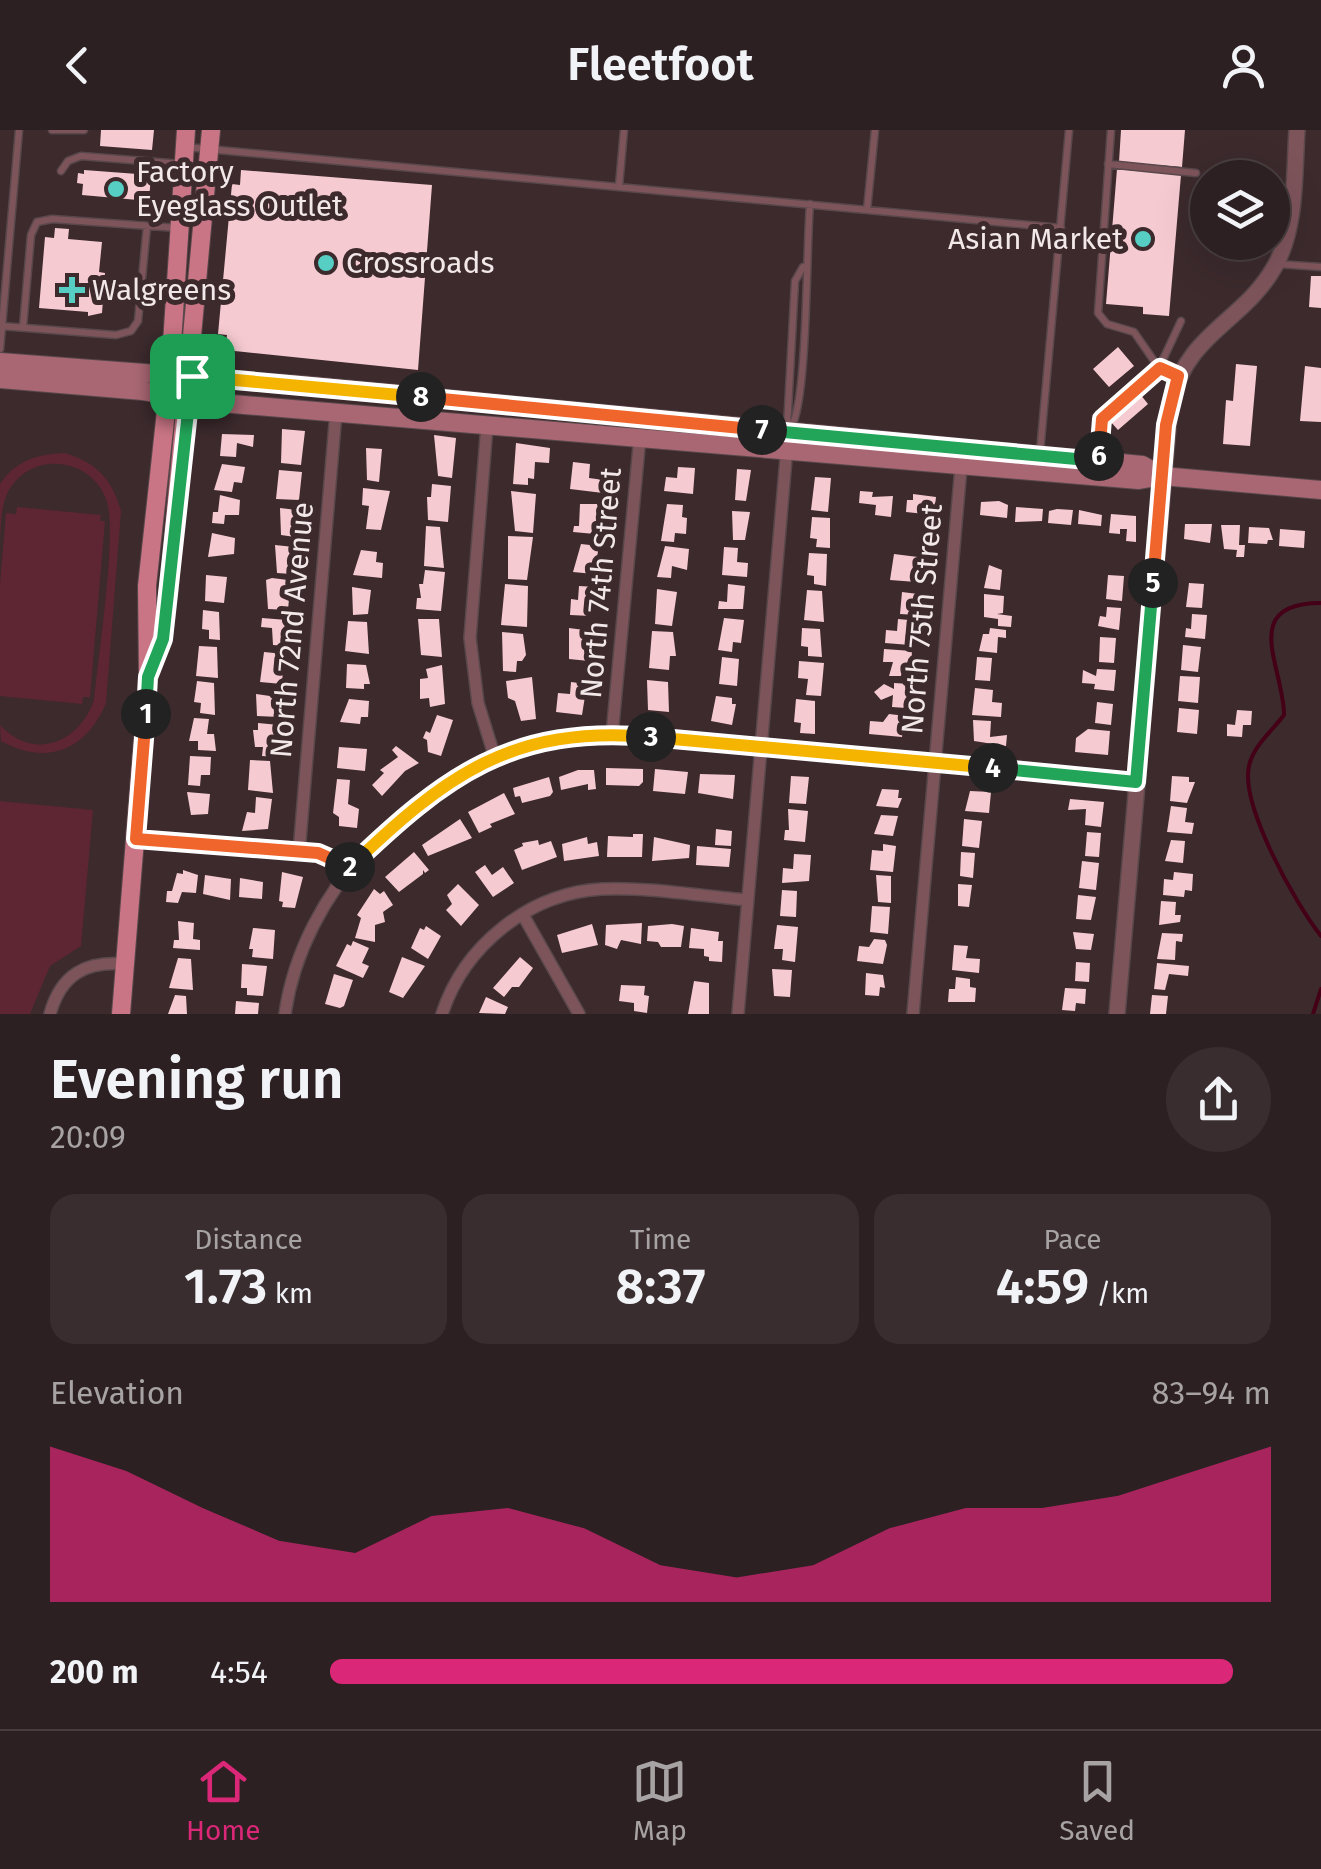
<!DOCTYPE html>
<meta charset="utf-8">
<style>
body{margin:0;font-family:"Fira Sans",sans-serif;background:#392d2f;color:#f1f3f6;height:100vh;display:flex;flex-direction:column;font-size:38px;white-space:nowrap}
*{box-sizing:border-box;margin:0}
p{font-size:32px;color:#a7a3a5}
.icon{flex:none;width:55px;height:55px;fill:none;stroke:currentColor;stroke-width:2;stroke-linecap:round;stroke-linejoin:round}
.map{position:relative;height:884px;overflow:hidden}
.panel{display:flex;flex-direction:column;background:#2d2022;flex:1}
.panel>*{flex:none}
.buttons{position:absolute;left:1190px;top:30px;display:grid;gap:20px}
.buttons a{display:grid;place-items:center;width:100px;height:100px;border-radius:50%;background:#2d2022;box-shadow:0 10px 40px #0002,0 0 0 2px #483e40;font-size:50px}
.pin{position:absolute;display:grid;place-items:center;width:85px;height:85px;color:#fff;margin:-42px;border-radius:20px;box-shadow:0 5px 15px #0006}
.km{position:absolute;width:50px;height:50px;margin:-25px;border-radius:50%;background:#222;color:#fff;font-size:28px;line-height:50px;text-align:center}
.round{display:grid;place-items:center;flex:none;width:105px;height:105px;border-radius:52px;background:#392d2f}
.headline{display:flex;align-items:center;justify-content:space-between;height:170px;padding:0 50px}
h1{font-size:55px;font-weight:600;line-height:75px}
.metrics{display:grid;grid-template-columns:repeat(3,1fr);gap:15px;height:170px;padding:10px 50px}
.metrics div{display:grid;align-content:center;border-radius:25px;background:#392d2f;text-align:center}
.metrics b{font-size:50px;font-weight:600}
.metrics small{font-size:28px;font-weight:400}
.metrics p{font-size:28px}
.chart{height:280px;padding:20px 50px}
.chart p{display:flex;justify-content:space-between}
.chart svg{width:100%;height:180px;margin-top:10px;fill:#db2777;opacity:.7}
ul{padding:0 50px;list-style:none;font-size:32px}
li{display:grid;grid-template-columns:160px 120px 1fr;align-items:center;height:75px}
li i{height:25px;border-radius:12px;background:#db2777}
header{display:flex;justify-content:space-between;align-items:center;height:130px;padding:0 50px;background:#2d2022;font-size:45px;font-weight:600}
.tab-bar{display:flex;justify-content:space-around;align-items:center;height:140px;border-top:2px solid #483e40;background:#2d2022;font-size:28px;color:#a7a3a5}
.tab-bar a{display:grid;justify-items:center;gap:5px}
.tab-bar .current{color:#db2777}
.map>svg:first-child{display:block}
</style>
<header><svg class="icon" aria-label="back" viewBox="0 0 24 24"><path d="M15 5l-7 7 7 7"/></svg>Fleetfoot<svg class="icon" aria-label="person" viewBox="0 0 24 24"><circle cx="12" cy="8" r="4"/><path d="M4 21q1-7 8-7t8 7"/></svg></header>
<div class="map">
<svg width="1321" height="884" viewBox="0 0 1321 884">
<rect width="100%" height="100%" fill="#3c2a2d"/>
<path fill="#5e2532" d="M65,323C97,333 112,349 121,381L106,573C86,621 46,636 1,611L0,595C34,632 80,612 94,570C98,527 117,406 107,372C93,326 28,319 7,364C1,378 1,394 0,409V354C16,330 38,324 65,323Z
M17,377L101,385L100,391H105L90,567H83L82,574L0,566V454L6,383L16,384Z
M0,671L93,680L81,816L50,836L30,884H0Z"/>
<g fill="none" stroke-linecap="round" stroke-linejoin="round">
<path stroke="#440017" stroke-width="4" d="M1321,473C1238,473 1284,538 1284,585C1272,601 1253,616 1249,636C1240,675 1296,775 1321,806
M1313,884L1321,859"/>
</g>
<path fill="#f6cad1" d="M101,0H154L152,20L100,16Z
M1121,0H1185L1182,37L1119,32Z
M1117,39L1181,45L1169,186L1143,184V177L1106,174Z
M84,40L151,45L149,71L82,65L83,54L77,53L78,43L84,44Z
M241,40L432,55L418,240L225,220L227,205L218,204L232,54L240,55Z
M55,98L69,99L68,109L102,112L99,142L105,143L102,183L88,186V182L39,178L45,107L54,108Z
M1311,146H1321V178L1309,177Z
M1118,217L1134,236L1109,257L1093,239Z
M1236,234L1257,236L1250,316L1223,314L1226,270L1233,271Z
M1305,236L1321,238V292L1300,291Z
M1140,264L1148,274L1118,300L1110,291Z
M282,299L305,301L301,335L281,333Z
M222,304L254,305L253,317L237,313L236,327L220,326Z
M434,305L456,308L452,348L438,346Z
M516,313L550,318L549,333L535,332L534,349L528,348V355L513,354Z
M366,318L382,319L379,352L367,350Z
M573,332L590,334L589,348L604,350L603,363L570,359Z
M222,334L245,337L242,353L234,352L232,362L214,360Z
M678,337L695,338L693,364L664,361L666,347L677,348Z
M737,339L751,340L746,371L735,370Z
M279,340L302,342L299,370L276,369Z
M815,347L831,348L828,382L811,380Z
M432,354L451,356L448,392L428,390L427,367H431Z
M363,358L390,361L381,400L366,399L369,376L362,375Z
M511,361L536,364L533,403L515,401Z
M860,361L873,362L872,367L893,366L891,387L875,385L876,375L859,373Z
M913,364L936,367L934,385L906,382L907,370H913Z
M220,365L240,370L239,385H225L224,394L212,393L213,382H218Z
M999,371L1008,375L1007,388L980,385L981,372Z
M580,374H600L595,404L573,402L574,396H579Z
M667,374L683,375L682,387L687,388L686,404L675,403L674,412L661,411Z
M1016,377L1043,379L1042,391L1015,392Z
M280,378L297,380L295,407L281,405Z
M1057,379L1073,380L1071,395L1048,393L1049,381Z
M1079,380L1102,385L1101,396L1078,394Z
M732,381L750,382L745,410H733Z
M1111,384L1136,386V412L1126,411L1127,399H1120V404L1109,403Z
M812,387L830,388V418L816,417L817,409L810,408Z
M1185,394H1212L1210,413L1184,409Z
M1221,395H1240L1239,415H1245L1244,427H1236L1237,420L1224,419Z
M426,396L440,397L444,438L424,436Z
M1249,397L1269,398L1273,410H1268L1267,414L1248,413Z
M1280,399L1305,401L1304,418L1279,416Z
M212,403L235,408L234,424L208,427Z
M508,406L533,407L527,450L508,449Z
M581,414L599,416L594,444L573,442Z
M275,415L294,417L291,444L277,443Z
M665,416L689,419L687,440L672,436L671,448L657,447Z
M724,417L738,418L737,432L748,433L747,447L722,445Z
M361,420L377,422L376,432L383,433L382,448L353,445Z
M809,423L827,424L826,456L814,454V446L807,445Z
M894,424L918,427L916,452L890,450Z
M989,435L1002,440L1000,460L984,458Z
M425,440L445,442L441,481L416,479L417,468H421L419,454H423Z
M206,445L227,447L224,473L205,471Z
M1108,445L1124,446L1122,471L1106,469Z
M272,448L288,450L285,469H289L288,480L268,479L266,450Z
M1189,453L1204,454L1202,478L1186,477Z
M505,454L528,456L527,497L501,495Z
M728,454L745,456L743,479H718L719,471L727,472Z
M579,456L596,457L591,486L570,485L571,469L578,470Z
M352,457L371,460L368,484L353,485Z
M657,459L677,462L672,496L655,494Z
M807,460L822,461L824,492L804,490Z
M902,462L918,464L916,485L900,484Z
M984,464L1004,466L1003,483L997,484L1012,486L1011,497L998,496V489L984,487Z
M1107,477L1121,478L1119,500L1098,496L1100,486L1106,487Z
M203,480L219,482L220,510L209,509V500L202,499Z
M1192,484L1207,485L1205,509L1185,507L1186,498L1191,499Z
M262,488L287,490L285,516L273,515L272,498L261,497Z
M724,488L744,490L741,513L733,512L732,522L718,520Z
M418,489H439L442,527L421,525Z
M898,489L909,490L913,504L910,515L885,513L886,500L897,501Z
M348,491L367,492L369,524L345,521Z
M569,498L592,501L589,531L569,529Z
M802,498L820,499L822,527L808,526V517L801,516Z
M990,498L1006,500V508L998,507L997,523L979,521L983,504H989Z
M652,501L673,502L676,526H670L669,540L649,538Z
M502,502L523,504L526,525L522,531H517L516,542L503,541Z
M1100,507L1116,508L1114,533L1099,532Z
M1183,515L1201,517L1198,542L1181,540Z
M199,516L217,517L218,548L196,546Z
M884,519L912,521L911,539L902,538L901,546H889L893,532H883Z
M264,522L284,524L282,554L260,552Z
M722,527L739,529L737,556L719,554Z
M977,527L992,528L990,551L975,550Z
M799,531L824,533L821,566L806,565L808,549L798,548Z
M347,534L366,535L370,554H364V559L346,558Z
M442,535L445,574L430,577L429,568L420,569V549L428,548L426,539Z
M1097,539L1116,540L1114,561L1094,559L1095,554L1082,553L1083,540L1096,546Z
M1180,546L1200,547L1198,573L1178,571Z
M532,547L536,589L521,591L515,571L508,568L506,551Z
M647,550L668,552L669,582L648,580Z
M197,551L214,553L215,585L200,583L201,573L194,572Z
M571,552L587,554L582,585L556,582L558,563L570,564Z
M894,553L910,554L906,578L892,577L893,565L881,570L874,562L884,554L894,559Z
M975,558L993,560L992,572L1002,573L1001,587L972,585Z
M271,561L281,562L279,587L257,586L256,564L270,566Z
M716,566L732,568V574H736L732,595L711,591Z
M349,569L369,571L368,587H361L360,594L340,592Z
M796,569L815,571V604L800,603L801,593L794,592Z
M1097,572L1113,574L1111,595L1095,593Z
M1179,578L1199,580L1197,604L1177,602Z
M1237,580L1252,581L1251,595H1243L1242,607L1227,606V594L1235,595Z
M889,584L906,586L902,607L869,604L870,591L883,592Z
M437,585L453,590L441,626L428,622L427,610L423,608L426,601L430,603Z
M194,588L209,589L207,604H214L216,621L198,620V611H189Z
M973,590L991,591L990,607L1007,605L1006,616L974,611Z
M258,593L279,595L278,606L273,607V614L278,615L277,627L262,626L263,617H255L253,600H258Z
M1088,599L1110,601L1108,625L1075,622L1076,608Z
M396,616L419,633L405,641L382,666L372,655L384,643L380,640L398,627L392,620Z
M339,617L367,619L365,641L337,638Z
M190,626L211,627L210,645H201L200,656L188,655Z
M250,630L270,631L273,663L248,660Z
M606,638L643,639V652L639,656L606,655Z
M655,639L688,642L685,664L653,661Z
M578,640H594L596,659L588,660V654L561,660L559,647Z
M700,644L735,645L733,669L698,663Z
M791,646L809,647L806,674L789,673Z
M1172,646L1189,647V652H1195L1187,673L1170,671Z
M549,647L553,662L550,666L522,673L520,666L515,667L513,658Z
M337,649L350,650L348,674L359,679L357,698L339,696V687L333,683Z
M882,659L899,660L898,668H902L898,678L876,676Z
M970,661L991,662L989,683L965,681Z
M187,662L210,664L208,684L191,685Z
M504,663L515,684L490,694L492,697L479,703L468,682Z
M256,667L272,669L268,699L242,701L247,682L255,683Z
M1070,669L1104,672L1101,697L1085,695L1086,679L1068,680Z
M1171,676L1187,678L1185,692L1194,693L1192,704L1167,702Z
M788,679L808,681L805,712L784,710L785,700H789Z
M881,685L898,686L893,706L874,704Z
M460,689L472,708L428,726L422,715Z
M964,689L982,691L979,718L962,716Z
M716,699L732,701L731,716L715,715Z
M1087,702L1101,703L1099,727L1085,726Z
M633,704H643L642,727H607L608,706L633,707Z
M587,707L588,714L597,712L599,726L564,731L562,714Z
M654,707L690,715L689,728L652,731Z
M538,710L539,715L551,711L557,727L522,740L514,720L523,716L522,713Z
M1171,710L1185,711L1183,733L1165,731Z
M883,714L896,716L893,742L870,740L872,720L883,721Z
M697,716L731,719L729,737L696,735Z
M414,722L429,740L425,743L423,740V744L399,762L385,747Z
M961,722L975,723L973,748L960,746Z
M794,724L811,725L809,751L782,753L783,738L793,739Z
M1082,731L1099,733L1096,760L1079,758Z
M485,735L492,745L503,737L514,753L493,767L475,742Z
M183,740L198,745L196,763L182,762L178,773L166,772L167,761H172L177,743L183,744Z
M282,742L303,747L295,778L282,777L283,772L279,771Z
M1174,742L1193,744L1192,761L1185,760L1184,767L1163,765L1164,749L1173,750Z
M205,745L231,749L230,770L203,764Z
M876,745L891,746V773L878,772Z
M240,748L263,752L262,769L239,767Z
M458,754L479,775L461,796L446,780L452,774L447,765Z
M958,754L972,755L969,777L958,776Z
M374,759L380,764L384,761L393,775L383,782L385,792L375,795V812L355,808L361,788L357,785Z
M782,760L797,761L796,787L780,786Z
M1078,765L1096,767L1091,790L1076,789Z
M1161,771L1176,772L1175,785H1181L1180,792L1159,795Z
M872,776L890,777L888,804L870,802Z
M178,791L194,793L193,809L200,810V820L173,818L174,810H179Z
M642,793L641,814L621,810L617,819L605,815L606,795Z
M592,794L598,815L562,823L557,805Z
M672,794L684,796L681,817H661L658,812L647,811L648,796Z
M777,795L798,797L795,832L782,830L783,819H774Z
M426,796L441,806L428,829L411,818L420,798L424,800Z
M253,798L275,800L273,829L252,827L253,819H249Z
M691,798L719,802L718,811H723L722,832L709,831V827L704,826V819L689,818Z
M1073,802L1094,804L1091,820L1076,819Z
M1162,803L1183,804L1182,812L1176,811L1175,830L1157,829Z
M874,809L885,810L887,815L883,834L857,831L859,816L869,817Z
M353,811L369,818L362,833L369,836L363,848L336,836L347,814L351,816Z
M954,815L968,816L966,828L980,829L979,843L952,840Z
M402,827L425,836L403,868L389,862Z
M520,827L533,838L519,857H512L504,867L493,858Z
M178,828L191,829L193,860L169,858Z
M1076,832L1090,833L1089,852L1075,851Z
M1157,833L1189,836L1188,846L1169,844L1165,860L1154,859Z
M242,834L267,836L263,866L247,865V858H241Z
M772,839L792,840L790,867L774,866Z
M866,843L883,845L885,858L880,857L879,866L865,865Z
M334,844L353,850L344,876L340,878L325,874Z
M956,847L970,849V857L976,858L975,872H948L949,859H955Z
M694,851L709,853V884H688Z
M621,855L645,856L644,865L649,866L647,883L634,881V873L619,871Z
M1065,858L1086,859L1085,874L1076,873L1075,881L1062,880Z
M175,865L186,866L187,884H168Z
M1152,865L1168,866L1166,884H1150Z
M486,867L508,877L505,884L479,883Z
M236,871L259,873L258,884H235Z"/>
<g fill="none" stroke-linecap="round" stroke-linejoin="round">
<defs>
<path id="service" d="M52,0H84
M1111,0L1098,183L1107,194L1134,202L1159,238
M186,17L1061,98
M1108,34L1196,43
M61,41L68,31L81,26L182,34
M619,56L624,0
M867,80L875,0
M1278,134L1321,137
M1,196L116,205L131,201L138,191L147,96
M23,197L31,105L37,92L52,89L178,98
M0,219L19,0
M1159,238L1181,191
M787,297L795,151L803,137
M791,298C808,269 806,118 810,74
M1040,322L1069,0
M1098,331L1102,289L1159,238L1177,246"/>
<path id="minor" d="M487,295L470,508L478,573L495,628
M612,605L640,306
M136,709L318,723L351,737
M299,722L336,282
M523,785L579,884
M50,884C61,844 86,831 125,834
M285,884C302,762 409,651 525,618C562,607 599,605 638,606L1136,652
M442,884C464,816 529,763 602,759C650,757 700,766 748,770
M738,884L787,317
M913,884L961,337"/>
<path id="tertiary" d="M1117,884L1170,274C1188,201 1243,193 1275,136C1297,97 1294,43 1297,0"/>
<path id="secondary" d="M0,232L301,255L1142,335L1162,346
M0,249L143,261L209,272L1139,350L1162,346L1321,360"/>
<path id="primary" d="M150,542L163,509L168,466L211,0
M121,884L148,547L147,456L170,244L186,0"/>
</defs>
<use href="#service" stroke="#59484b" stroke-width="9"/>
<use href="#minor" stroke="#59484b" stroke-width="14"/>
<use href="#tertiary" stroke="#59484b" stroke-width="18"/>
<use href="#secondary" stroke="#59484b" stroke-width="20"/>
<use href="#primary" stroke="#59484b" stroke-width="20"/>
<use href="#service" stroke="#7e545b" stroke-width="6"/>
<use href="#minor" stroke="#7e545b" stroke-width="11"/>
<use href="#tertiary" stroke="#7e545b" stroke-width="15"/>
<use href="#secondary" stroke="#a86773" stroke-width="18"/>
<use href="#primary" stroke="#c97585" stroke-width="18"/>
</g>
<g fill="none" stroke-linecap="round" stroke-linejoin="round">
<defs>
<path id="split-1" d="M146,584L148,547L163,509L192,246"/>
<path id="split-2" d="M146,584L136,709L318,723L350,737"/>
<path id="split-3" d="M350,737C445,646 511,595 651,607"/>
<path id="split-4" d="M651,607L993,638"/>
<path id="split-5" d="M993,638L1136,652L1153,453"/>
<path id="split-6" d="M1099,326L1102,289L1160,238L1178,246L1166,295L1153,453"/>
<path id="split-7" d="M762,300L1098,331L1099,326"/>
<path id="split-8" d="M421,267L762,300"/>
<path id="split-9" d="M192,246L421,267"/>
</defs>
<use href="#split-1" stroke="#fff" stroke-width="20"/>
<use href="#split-2" stroke="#fff" stroke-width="20"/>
<use href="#split-3" stroke="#fff" stroke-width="20"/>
<use href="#split-4" stroke="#fff" stroke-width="20"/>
<use href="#split-5" stroke="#fff" stroke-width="20"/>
<use href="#split-6" stroke="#fff" stroke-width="20"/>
<use href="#split-7" stroke="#fff" stroke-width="20"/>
<use href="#split-8" stroke="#fff" stroke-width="20"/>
<use href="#split-9" stroke="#fff" stroke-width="20"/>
<use href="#split-1" stroke="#22a559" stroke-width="12"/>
<use href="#split-2" stroke="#f0652b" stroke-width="12"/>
<use href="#split-3" stroke="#f5b400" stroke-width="12"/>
<use href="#split-4" stroke="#f5b400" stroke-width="12"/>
<use href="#split-5" stroke="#22a559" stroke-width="12"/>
<use href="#split-6" stroke="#f0652b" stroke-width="12"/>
<use href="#split-7" stroke="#22a559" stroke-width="12"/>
<use href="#split-8" stroke="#f0652b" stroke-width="12"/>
<use href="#split-9" stroke="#f5b400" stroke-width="12"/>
</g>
<g fill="#56cec4" stroke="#3c2a2d" stroke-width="4">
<circle cx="116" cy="59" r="10"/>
<circle cx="1143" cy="109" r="10"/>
<circle cx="326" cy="133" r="10"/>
<path d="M67 145h10v10h10v10h-10v10h-10v-10h-10v-10h10z"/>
</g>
<g text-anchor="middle" stroke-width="10" stroke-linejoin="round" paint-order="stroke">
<g font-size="30" fill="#f3e8e9" stroke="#3c2a2d" text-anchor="start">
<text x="136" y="52">Factory<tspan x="136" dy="34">Eyeglass Outlet</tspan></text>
<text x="1123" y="119" text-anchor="end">Asian Market</text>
<text x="346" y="143">Crossroads</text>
<text x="92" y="170">Walgreens</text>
</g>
<g font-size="30" fill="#f3e8e9" stroke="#3c2a2d">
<text transform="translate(601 453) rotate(-85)" y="10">North 74th Street</text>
<text transform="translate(922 489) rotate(-85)" y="10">North 75th Street</text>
<text transform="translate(292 500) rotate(-85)" y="10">North 72nd Avenue</text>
</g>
</g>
</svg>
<div class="buttons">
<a><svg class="icon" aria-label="layers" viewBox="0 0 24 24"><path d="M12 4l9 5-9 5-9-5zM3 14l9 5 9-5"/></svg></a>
</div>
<div class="pin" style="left:192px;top:246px;background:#1e9e55"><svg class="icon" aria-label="arrive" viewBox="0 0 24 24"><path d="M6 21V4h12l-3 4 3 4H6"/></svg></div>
<b class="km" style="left:146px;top:584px">1</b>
<b class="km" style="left:350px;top:737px">2</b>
<b class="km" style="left:651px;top:607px">3</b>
<b class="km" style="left:993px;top:638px">4</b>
<b class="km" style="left:1153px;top:453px">5</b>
<b class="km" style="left:1099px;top:326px">6</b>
<b class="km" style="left:762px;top:300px">7</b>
<b class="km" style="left:421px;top:267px">8</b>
</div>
<section class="panel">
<div class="headline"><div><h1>Evening run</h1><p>20:09</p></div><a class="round"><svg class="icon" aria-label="share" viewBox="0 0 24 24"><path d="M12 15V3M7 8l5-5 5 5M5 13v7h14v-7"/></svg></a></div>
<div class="metrics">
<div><p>Distance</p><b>1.73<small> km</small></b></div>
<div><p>Time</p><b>8:37</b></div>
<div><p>Pace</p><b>4:59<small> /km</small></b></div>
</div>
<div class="chart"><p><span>Elevation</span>83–94 m</p>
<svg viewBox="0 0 160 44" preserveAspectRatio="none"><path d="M0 44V6L10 12L20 21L30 29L40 32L50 23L60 21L70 26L80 35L90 38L100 35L110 26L120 21L130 21L140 18L150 12L160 6V44z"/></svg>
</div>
<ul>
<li><b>200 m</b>4:54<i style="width:96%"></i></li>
</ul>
</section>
<nav class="tab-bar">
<a class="current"><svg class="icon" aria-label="home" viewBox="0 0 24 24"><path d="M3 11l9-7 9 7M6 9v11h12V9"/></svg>Home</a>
<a><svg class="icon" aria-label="map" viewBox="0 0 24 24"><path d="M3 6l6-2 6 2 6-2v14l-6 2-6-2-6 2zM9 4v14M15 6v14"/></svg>Map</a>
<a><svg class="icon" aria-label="saved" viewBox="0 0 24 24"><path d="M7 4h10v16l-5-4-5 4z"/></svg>Saved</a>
</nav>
